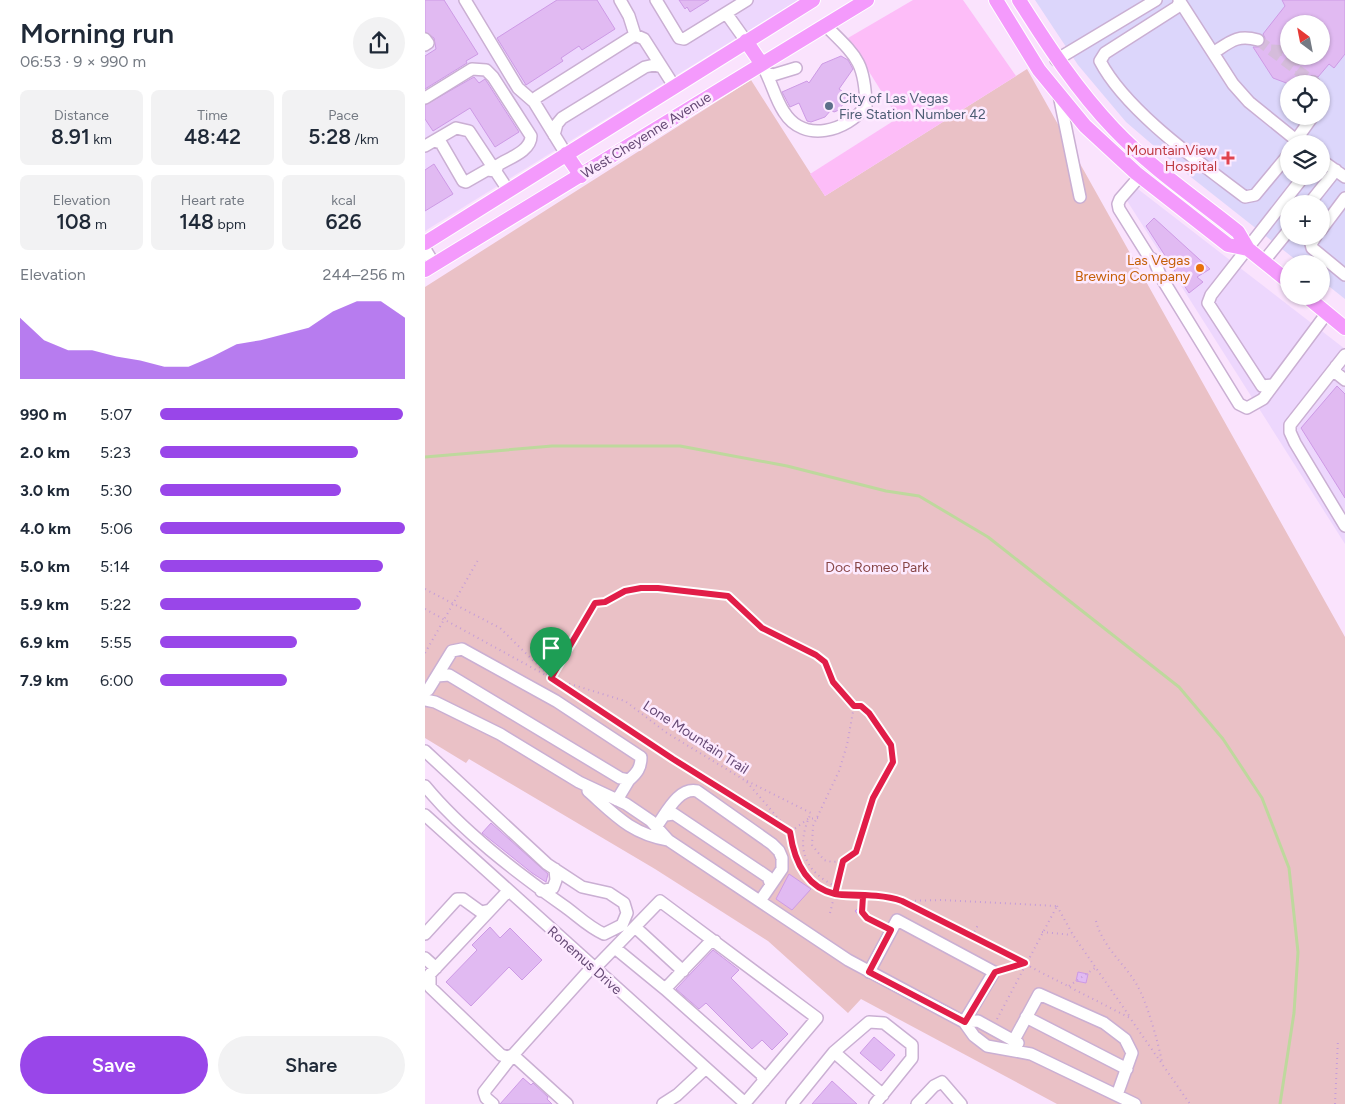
<!DOCTYPE html>
<meta charset="utf-8">
<style>
body{margin:0;font-family:Figtree,sans-serif;background:#f2f2f3;color:#1f2937;height:100vh;display:flex;flex-direction:column;font-size:19px;white-space:nowrap}
*{box-sizing:border-box;margin:0}
p{font-size:16px;color:#747a83}
.icon{flex:none;width:28px;height:28px;fill:none;stroke:currentColor;stroke-width:2;stroke-linecap:round;stroke-linejoin:round}
.map{position:relative;flex:1;overflow:hidden}
.details{display:flex;flex-direction:column;background:#fff;width:425px}
.details>*{flex:none}
.needle{width:32px;rotate:328deg}
.controls{position:absolute;left:855px;top:15px;display:grid;gap:10px}
.controls a{display:grid;place-items:center;width:50px;height:50px;border-radius:50%;background:#fff;box-shadow:0 1px 4px #0004;font-size:25px}
.pin{position:absolute;display:grid;place-items:center;width:42px;height:42px;color:#fff;margin:-51px -21px;border-radius:50% 50% 50% 0;rotate:-45deg;box-shadow:0 0 5px #0007}
.pin .icon{rotate:45deg}
.round{display:grid;place-items:center;flex:none;width:52px;height:52px;border-radius:26px;background:#f2f2f3}
.summary{display:flex;align-items:center;justify-content:space-between;height:85px;padding:0 20px}
h1{font-size:28px;font-weight:600;line-height:38px}
.figures{display:grid;grid-template-columns:repeat(3,1fr);gap:8px;height:85px;padding:5px 20px}
.figures div{display:grid;align-content:center;border-radius:8px;background:#f2f2f3;text-align:center}
.figures b{font-size:21px;font-weight:600}
.figures small{font-size:14px;font-weight:400}
.figures p{font-size:14px}
.chart{height:140px;padding:10px 20px}
.chart p{display:flex;justify-content:space-between}
.chart svg{width:100%;height:90px;margin-top:5px;fill:#9946e9;opacity:.7}
.primary-button{display:flex;gap:10px;margin-top:auto;padding:10px 20px}
.primary-button a{flex:1;height:58px;border-radius:30px;background:#9946e9;color:#fff;font-size:20px;font-weight:600;line-height:58px;text-align:center}
.primary-button a+a{background:#f2f2f3;color:#1f2937}
ul{padding:0 20px;list-style:none;font-size:16px}
li{display:grid;grid-template-columns:80px 60px 1fr;align-items:center;height:38px}
li i{height:12px;border-radius:6px;background:#9946e9}
main{display:flex;flex:1;min-height:0}
.map>svg:first-child{display:block}
</style>
<main>
<section class="details">
<div class="summary"><div><h1>Morning run</h1><p>06:53 · 9 × 990 m</p></div><a class="round"><svg class="icon" aria-label="share" viewBox="0 0 24 24"><path d="M12 15V3M7 8l5-5 5 5M5 13v7h14v-7"/></svg></a></div>
<div class="figures">
<div><p>Distance</p><b>8.91<small> km</small></b></div>
<div><p>Time</p><b>48:42</b></div>
<div><p>Pace</p><b>5:28<small> /km</small></b></div>
</div>
<div class="figures">
<div><p>Elevation</p><b>108<small> m</small></b></div>
<div><p>Heart rate</p><b>148<small> bpm</small></b></div>
<div><p>kcal</p><b>626</b></div>
</div>
<div class="chart"><p><span>Elevation</span>244–256 m</p>
<svg viewBox="0 0 160 44" preserveAspectRatio="none"><path d="M0 44V14L10 25L20 30L30 30L40 33L50 35L60 38L70 38L80 33L90 27L100 25L110 22L120 19L130 11L140 6L150 6L160 14V44z"/></svg>
</div>
<ul>
<li><b>990 m</b>5:07<i style="width:99%"></i></li>
<li><b>2.0 km</b>5:23<i style="width:81%"></i></li>
<li><b>3.0 km</b>5:30<i style="width:74%"></i></li>
<li><b>4.0 km</b>5:06<i style="width:100%"></i></li>
<li><b>5.0 km</b>5:14<i style="width:91%"></i></li>
<li><b>5.9 km</b>5:22<i style="width:82%"></i></li>
<li><b>6.9 km</b>5:55<i style="width:56%"></i></li>
<li><b>7.9 km</b>6:00<i style="width:52%"></i></li>
</ul>
<div class="primary-button"><a>Save</a><a>Share</a></div>
</section>
<div class="map">
<svg width="920" height="1104" viewBox="0 0 920 1104">
<rect width="100%" height="100%" fill="#fae3fd"/>
<path fill="#edd7fd" d="M0,0H373L0,231Z
M709,186L920,349V544L699,196Z"/>
<path fill="#dcd6fb" fill-rule="evenodd" d="M610,0H920V299L896,280V264H876L757,170L701,122L653,65ZM864,24H896V56H864ZM864,84H896V116H864ZM864,144H896V176H864ZM864,204H896V236H864Z"/>
<path fill="#eac1c6" d="M602,69L920,637V1104H632L436,999L423,1013L343,941L230,869L44,759L41,763L0,738V287L326,80L400,196Z"/>
<path fill="#fdbdf8" d="M488,0H538L591,76L400,196L385,174L473,118L423,38Z"/>
<g fill="none" stroke-linecap="round" stroke-linejoin="round">
<path stroke="#bed89d" stroke-width="3" d="M0,457L127,446H255L362,466L461,491L494,496L563,537L754,687L798,739L837,798L864,868L873,952L869,1013L855,1104"/>
</g>
<path fill="#e1baf2" stroke="#cd9ae5" fill-rule="evenodd" d="M0,0H19L53,54L41,61L42,63L0,89V56L11,49L9,38L0,32Z
M132,0H172L190,29L157,50L154,46L136,58L138,61L101,85L72,38Z
M254,0H284L265,12L262,7L260,9Z
M857,0H920V54L909,68L904,64L893,77L884,76L881,84H864L848,78L828,47H835L839,45L840,38L838,34L860,6ZM864,24H896V56H864Z
M416,56L423,60L428,69L414,89L424,96L414,110L409,112L406,110L400,117L386,122L382,121L374,103L365,107L357,92L382,81L384,83L397,64Z
M49,77L54,83L60,79L62,82L94,132L70,147L45,108L8,131L0,119V105Z
M9,164L28,194L0,211V170Z
M729,218L785,269L772,277L778,282L764,293L721,226Z
M912,386L920,394V498L876,428Z
M66,823L123,874L121,882L107,873L57,833Z
M364,874L386,889L367,910L351,899Z
M437,905L443,912L436,918L430,911Z
M65,927L75,938L85,928L117,960L97,980L84,967L46,1006L21,982L52,950L47,945Z
M288,950L314,970L306,978L363,1034L347,1050L337,1040L327,1049L281,1003L274,1009L251,989Z
M653,972L663,974L661,983L651,981Z
M449,1037L470,1055L456,1071L435,1053Z
M98,1078L106,1085L108,1083L123,1097L122,1099L127,1104H75Z
M407,1081L432,1104H387Z"/>
<g fill="none" stroke-linecap="round" stroke-linejoin="round">
<path stroke="#d5bcdb" stroke-width="11" stroke-dasharray="11 5.5" stroke-linecap="butt" d="M833,40L888,82
M846,50L864,51
M870,56L874,59L876,73"/>
<defs>
<path id="minor" d="M40,0L93,88L109,102L141,154
M195,0L204,16L210,35
M231,0L254,38L259,39L322,0
M754,0L808,84L824,102L876,144
M755,1L752,7L680,53L675,61C701,111 774,162 820,197L830,195L864,154
M301,13L321,41
M0,39L3,43L0,45
M788,53C805,42 812,34 833,40
M631,60L731,0
M336,63C346,79 349,97 359,112C379,144 422,131 441,106C440,61 431,56 400,25
M342,73L348,75L371,68
M888,82L889,84
M634,95L655,197
M0,98L47,69L61,70L68,77L106,136C106,151 84,158 73,165L71,171L62,170L41,182L38,181L16,143L9,141
M109,102L112,97L210,35L219,39L249,86
M129,135L132,124L137,118L220,67L229,65L237,67
M871,140L888,116
M0,146L31,128L44,131L83,190
M896,160L920,177
M715,176L695,199L693,204L694,209L724,257L729,260L736,277L814,404L822,408L838,399L902,313
M884,204L911,170
M896,230L920,198
M891,236L886,244L887,248L920,275
M0,249L9,264
M839,261L864,230
M920,355L865,425V432L870,443L920,526
M911,366L910,372L920,380
M848,385L837,386L783,303L786,295L879,176
M3,690L27,651L37,649L131,701L216,757C216,768 212,773 204,780L195,778L24,675L12,676
M0,700L10,702L75,734L154,782L201,804L226,821L243,840L423,960L539,1022L549,1036L562,1046L606,1054L710,1104
M0,751L122,864L157,887L184,893L199,903L202,913L197,925L179,934C163,927 152,915 139,906C91,872 37,831 0,786
M163,791C189,814 206,834 243,840
M192,800L204,780
M0,815L321,1104
M241,815L249,814L343,877L346,885
M231,827C241,814 253,787 272,791L347,844L354,851L357,858V869L335,901
M83,891L5,974V987L76,1055L82,1057L88,1055L168,966
M116,891L128,888L131,880L130,869
M210,927L258,971
M0,934L32,899H38L56,912L65,910
M190,948L240,989L284,943L290,941
M0,958L11,968
M170,968L235,901L392,1018L320,1103
M444,972L472,920L569,972L539,1022
M240,989L336,1074L339,1081
M601,1017L702,1069
M539,1022L553,1021L593,1043
M589,1040L614,994L679,1023L700,1039L707,1053L692,1095
M409,1052L458,1095
M68,1104L61,1098L59,1092L88,1055L142,1104
M238,1104L252,1095L281,1068
M367,1104L409,1052L444,1022L459,1023L487,1045V1058L450,1104
M492,1104L509,1086L517,1082L536,1104"/>
<path id="major" d="M571,0L614,70L660,126L711,173L803,245L823,249
M594,0C623,46 652,90 689,129C726,168 772,199 813,232L823,249L864,282
M321,41L336,63
M141,154L156,176
M0,243L388,0
M0,270L442,0
M881,296L920,328"/>
</defs>
<use href="#minor" stroke="#caafd3" stroke-width="14"/>
<use href="#major" stroke="#fff" stroke-width="16"/>
<path stroke="#c59dd7" stroke-width="2" stroke-dasharray="1 4" stroke-linecap="butt" d="M0,589L75,628L126,678L200,701L242,733L321,781L365,832L372,863L380,876L389,884L410,894L469,898L477,901L705,1018L765,1104
M0,609L126,678
M0,653L53,560
M429,706H436L444,713L466,745L468,762L447,798L431,852L418,861L407,862L399,860L387,845L388,826L414,771L422,745Z
M322,781L386,813C370,847 378,871 412,887
M393,818L383,819L365,832L248,759L126,678L168,604L187,600L201,591L216,588H233L303,596L337,628L391,655L400,662L408,682L429,706
M438,896L437,911L442,918L458,926
M480,901L517,900L632,906
M632,906L648,935L705,1017
M405,913L418,861
M671,921C677,946 699,963 712,985C722,1002 733,1042 737,1062
M617,932L647,935
M547,936L553,925
M578,969L600,963
M644,986L670,968
M572,1019L632,906
M910,1104L913,1039"/>
<use href="#minor" stroke="#fff" stroke-width="11"/>
<use href="#major" stroke="#f49afc" stroke-width="14"/>
</g>
<g fill="none" stroke-linecap="round" stroke-linejoin="round">
<defs>
<path id="route" d="M126,678L248,759L365,832C369,860 380,887 410,894C419,896 429,895 438,896L437,912L442,918L466,930L444,972L540,1022L570,972L600,963L477,901C457,894 432,895 410,894L418,861L431,852L448,798L468,762L466,745L444,713L436,706H429L408,682L400,662L391,655L337,628L303,596L233,588H216L200,591L180,602L170,603L126,678"/>
</defs>
<use href="#route" stroke="#fff" stroke-width="10"/>
<use href="#route" stroke="#e11d48" stroke-width="6"/>
</g>
<circle fill="#5c6f8a" stroke="#fdeaff" stroke-width="2" cx="404" cy="106" r="5"/>
<path fill="#e0444e" stroke="#fdeaff" stroke-width="2" d="M800.5 150.5h5v5h5v5h-5v5h-5v-5h-5v-5h5z"/>
<circle fill="#e8710a" stroke="#fdeaff" stroke-width="2" cx="775" cy="268" r="5"/>
<g text-anchor="middle" stroke-width="5" stroke-linejoin="round" paint-order="stroke">
<g font-size="14" fill="#4e5e75" stroke="#fdeaff" text-anchor="start">
<text x="414" y="103">City of Las Vegas<tspan x="414" dy="16">Fire Station Number 42</tspan></text>
</g>
<g font-size="14" fill="#654975" stroke="#fdeaff">
<text transform="translate(221 135) rotate(-32)" y="5">West Cheyenne Avenue</text>
<text transform="translate(271 737) rotate(33)" y="5">Lone Mountain Trail</text>
<text transform="translate(160 960) rotate(42)" y="5">Ronemus Drive</text>
</g>
<g font-size="14" fill="#be3a42" stroke="#fdeaff" text-anchor="end">
<text x="792" y="155">MountainView<tspan x="792" dy="16">Hospital</tspan></text>
</g>
<g font-size="14" fill="#c56008" stroke="#fdeaff" text-anchor="end">
<text x="765" y="265">Las Vegas<tspan x="765" dy="16">Brewing Company</tspan></text>
</g>
<g font-size="14" fill="#874646" stroke="#fdeaff">
<text x="452" y="572">Doc Romeo Park</text>
</g>
</g>
</svg>
<div class="controls">
<a><svg class="needle" viewBox="-14 -14 28 28"><path d="M0-13l5 13h-10z" fill="#e53935"/><path d="M0 13l5-13h-10z" fill="#747a83"/></svg></a>
<a><svg class="icon" aria-label="locate" viewBox="0 0 24 24"><circle cx="12" cy="12" r="6"/><path d="M12 2v4M12 18v4M2 12h4M18 12h4"/></svg></a>
<a><svg class="icon" aria-label="layers" viewBox="0 0 24 24"><path d="M12 4l9 5-9 5-9-5zM3 14l9 5 9-5"/></svg></a>
<a>+</a>
<a>−</a>
</div>
<div class="pin" style="left:126px;top:678px;background:#1e9e55"><svg class="icon" aria-label="arrive" viewBox="0 0 24 24"><path d="M6 21V4h12l-3 4 3 4H6"/></svg></div>
</div>
</main>
